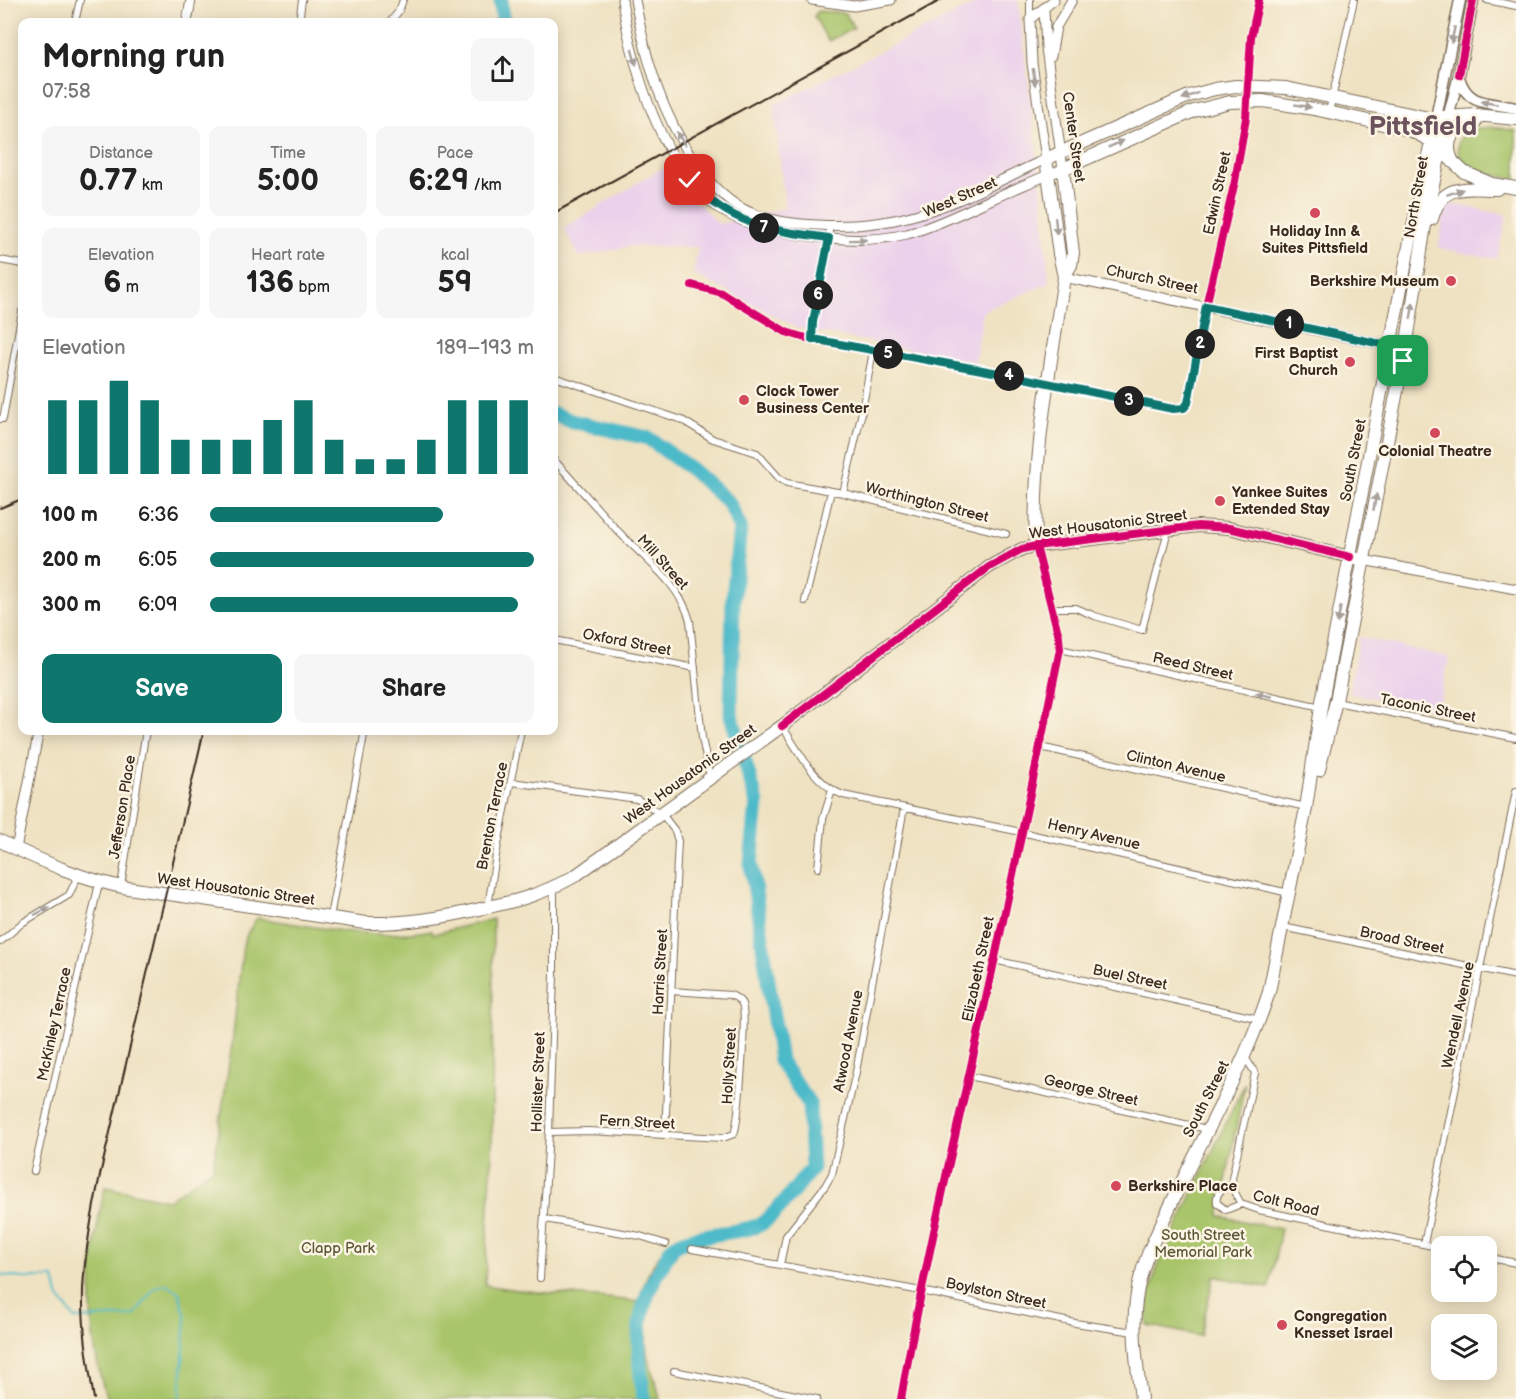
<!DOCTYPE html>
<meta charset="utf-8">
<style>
body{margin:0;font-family:"Balsamiq Sans",sans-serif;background:#f6f6f6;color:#222;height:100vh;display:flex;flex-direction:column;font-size:22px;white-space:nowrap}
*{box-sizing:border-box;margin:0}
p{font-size:20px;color:#767676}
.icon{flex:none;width:33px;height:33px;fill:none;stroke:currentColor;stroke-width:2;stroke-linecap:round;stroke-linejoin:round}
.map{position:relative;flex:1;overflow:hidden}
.panel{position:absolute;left:18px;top:18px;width:540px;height:717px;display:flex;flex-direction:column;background:#fff;border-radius:12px;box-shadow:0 3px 15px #0003}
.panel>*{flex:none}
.controls{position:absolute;left:1431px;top:1236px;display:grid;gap:12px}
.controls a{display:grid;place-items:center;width:66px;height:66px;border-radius:12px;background:#fff;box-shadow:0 3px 15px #0003;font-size:30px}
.pin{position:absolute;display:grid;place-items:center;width:51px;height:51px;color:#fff;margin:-26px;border-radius:12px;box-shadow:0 3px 9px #0006}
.km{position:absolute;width:30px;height:30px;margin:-15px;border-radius:50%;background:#222;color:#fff;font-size:16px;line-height:30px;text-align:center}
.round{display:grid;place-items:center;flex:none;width:63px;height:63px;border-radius:12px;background:#f6f6f6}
.summary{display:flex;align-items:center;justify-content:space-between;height:102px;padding:0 24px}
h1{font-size:33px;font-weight:700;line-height:45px}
.figures{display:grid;grid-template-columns:repeat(3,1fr);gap:9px;height:102px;padding:6px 24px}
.figures div{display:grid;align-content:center;border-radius:12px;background:#f6f6f6;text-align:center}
.figures b{font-size:30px;font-weight:700}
.figures small{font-size:16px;font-weight:400}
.figures p{font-size:16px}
.chart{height:168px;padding:12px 24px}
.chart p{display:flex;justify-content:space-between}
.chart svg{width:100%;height:108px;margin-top:6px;stroke:#0f766e;stroke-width:6}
.action{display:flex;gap:12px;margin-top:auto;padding:12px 24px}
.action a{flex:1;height:69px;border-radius:12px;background:#0f766e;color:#fff;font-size:24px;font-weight:700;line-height:69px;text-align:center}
.action a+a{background:#f6f6f6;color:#222}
ul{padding:0 24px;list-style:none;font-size:20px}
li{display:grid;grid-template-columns:96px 72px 1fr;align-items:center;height:45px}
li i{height:15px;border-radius:8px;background:#0f766e}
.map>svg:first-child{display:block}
</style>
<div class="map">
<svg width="1516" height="1399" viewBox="0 0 1516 1399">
<rect width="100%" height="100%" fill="#fcf5e5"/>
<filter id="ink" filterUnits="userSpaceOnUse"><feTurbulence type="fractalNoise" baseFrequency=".0167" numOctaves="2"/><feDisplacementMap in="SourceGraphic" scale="12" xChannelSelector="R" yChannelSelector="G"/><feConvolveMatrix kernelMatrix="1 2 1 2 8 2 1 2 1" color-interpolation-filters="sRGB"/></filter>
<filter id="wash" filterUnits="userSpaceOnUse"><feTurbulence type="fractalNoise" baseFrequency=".008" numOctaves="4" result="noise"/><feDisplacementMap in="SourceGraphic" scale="24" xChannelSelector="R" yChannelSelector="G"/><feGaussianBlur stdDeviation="1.35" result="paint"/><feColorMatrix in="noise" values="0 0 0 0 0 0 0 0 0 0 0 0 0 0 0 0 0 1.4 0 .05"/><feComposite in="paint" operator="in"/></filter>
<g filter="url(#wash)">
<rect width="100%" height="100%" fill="#efe2c2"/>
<path fill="#ebd1eb" d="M982,0H1018L1042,195L1049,283L983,311L975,362L798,328L693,274L698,247L630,246L579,257L564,228L662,168L719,224L785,208L774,105Z
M1446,203L1507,215L1497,259L1438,248Z
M1359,637L1449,657L1438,711L1349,693Z"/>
<path fill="#a9c56b" stroke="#727844" stroke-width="1.5" d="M818,11L845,13L854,28L828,41L814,16Z
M1478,128L1494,127L1516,131V179C1499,177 1450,168 1459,141C1462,133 1470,130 1478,128Z
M257,918C315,926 374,941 432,930L433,934L493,919L492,1152L485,1285C535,1295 587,1294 638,1302C644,1284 649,1267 662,1252L676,1255C651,1271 642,1331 648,1359C651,1372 658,1385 660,1399H107C83,1327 89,1260 105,1187L168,1200L213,1168L232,1044L243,945L248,932Z
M1245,1083L1219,1216L1281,1229L1269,1288L1214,1276L1200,1336L1147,1325L1149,1296L1157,1268Z"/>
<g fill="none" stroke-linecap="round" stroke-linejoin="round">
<path stroke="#4ebac9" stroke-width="2" d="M0,1275L22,1278H54L58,1296L75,1319L134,1316L155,1287L167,1284L179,1293L186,1317L180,1399"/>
<path stroke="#4ebac9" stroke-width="15" d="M501,0L503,22
M554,414L571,421L648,438L692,470L729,503L740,527L733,599L731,715L757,803L751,864L780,1061L809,1103L812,1168C801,1181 774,1218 759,1225C737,1235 693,1232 674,1246C669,1250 665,1260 662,1266C633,1311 637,1348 644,1399"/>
</g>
</g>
<g filter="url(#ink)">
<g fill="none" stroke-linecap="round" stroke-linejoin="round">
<defs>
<path id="street" d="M1487,0L1516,6
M1030,19V0
M75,22L80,0
M299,22L302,0
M390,22L399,11L403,0
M1329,112L1354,0
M0,260L22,264
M692,285L722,293L786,332L802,337L1004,374L1173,409L1186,407L1188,403L1206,306L1235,181L1246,118L1251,37L1259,0
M812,339L813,322L830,226
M554,377L682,420L713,439L757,453L780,479L787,483L843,493L861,416L873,351
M0,419H3L22,311
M554,460C575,483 595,506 616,529C641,556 681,584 690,621L702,738L710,777
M843,493L1006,534
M805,601L831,491
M1052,608H1076L1095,616L1142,630L1168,530
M554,640L695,668
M1060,649L1321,707
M1336,702L1516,738
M782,726C799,751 814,784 843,795L1021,832L1289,893
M1040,747L1306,807
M511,782L637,799L662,814L675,831L678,841L677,861L665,1135
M818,868L823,819L832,790
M121,886L146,730
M488,907L496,855L521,730
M330,917L365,730
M1283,927L1516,976
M0,942L22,923L69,895L78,876
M994,960L1260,1019
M1245,1057L1255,1073L1232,1178L1233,1189L1241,1204L1259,1210L1442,1248
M969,1076L1207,1129
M549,1132L589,1131L723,1138L734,1134C739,1122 747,1014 742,1004C740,999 735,997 731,995L671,991
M34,1171L99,883
M1232,1184C1223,1189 1215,1192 1217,1203L1226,1210L1241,1204
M545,1219L640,1236L666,1244
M1424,1244L1516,791
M692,1249L921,1291L1075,1323L1134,1332
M1486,1257L1516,1263
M780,1265L786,1236L825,1186L832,1174L856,1072L904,808
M540,1278L549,1132L554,975V888
M674,1371L817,1399
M901,1399C920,1290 944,1183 969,1075C1001,933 1031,791 1060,649L1059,637L1036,546"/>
<path id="secondary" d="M622,0C632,66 663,176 725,212C749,226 776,231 803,235C839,240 872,242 907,234C933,227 955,216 979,205C1007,192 1035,180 1063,169L1046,48L1044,9
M635,0C639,21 643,42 649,62C663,112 697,187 747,211C769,221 793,224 817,225C853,227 891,223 925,212C967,199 1006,177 1046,159L1032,63L1030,19L1054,0
M812,0L854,6L891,0
M187,22L191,0
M1051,56L1056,27L1072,0
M1064,277L1390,346L1403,361
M1363,560L1516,589
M16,849L39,730"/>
<path id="primary" d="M1459,77C1467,107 1490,102 1516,108
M1436,118L1460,0
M1448,118L1459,75L1473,0"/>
<path id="highway" d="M1453,162C1442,141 1455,125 1476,121
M1432,219C1442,182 1465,189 1497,189
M1064,277L1059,254L1046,159L1189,96L1215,89L1236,86L1286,88L1429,118L1476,115L1516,119
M1036,546C1032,456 1051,365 1064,277L1071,265L1073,253L1063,169L1194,111L1230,102L1263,101L1314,109L1410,130L1431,141L1464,172L1492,184L1516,188
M1319,770L1336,701L1408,335L1427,212L1448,118
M0,841C41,861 83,880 128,888L366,923C405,924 442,918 480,909C517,901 541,895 575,876L782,726L989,567L1022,549L1036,546L1198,526L1229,528L1363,560
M1141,1399C1137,1364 1131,1329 1137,1294C1142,1259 1160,1228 1175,1196C1207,1129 1246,1063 1269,992L1306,808L1321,707L1411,236L1436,118"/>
</defs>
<use href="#street" stroke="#7a6a57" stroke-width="8"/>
<use href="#secondary" stroke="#7a6a57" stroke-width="11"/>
<use href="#primary" stroke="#7a6a57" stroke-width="13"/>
<use href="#highway" stroke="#7a6a57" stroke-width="14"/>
<use href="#street" stroke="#fff" stroke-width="6"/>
<use href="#secondary" stroke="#fff" stroke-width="9"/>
<use href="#primary" stroke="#fff" stroke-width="10"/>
<use href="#highway" stroke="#fff" stroke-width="12"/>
<path stroke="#3b2a1e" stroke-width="2" d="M554,213L941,0
M0,508L22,499
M94,1399C88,1363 82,1326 83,1289C85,1250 92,1213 100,1175L204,730"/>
<defs>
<path id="cycleway" d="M1459,75L1473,0
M692,285L722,293L786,332L802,337L1004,374L1173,409L1186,407L1188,403L1206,306L1235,181L1246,118L1251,37L1259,0
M782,726L989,567L1022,549L1036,546L1198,526L1229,528L1350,557
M901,1399C920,1290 944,1183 969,1075C1001,933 1031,791 1060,649L1059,637L1036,546"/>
</defs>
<use href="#cycleway" stroke="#fcf5e5" stroke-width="11"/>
<use href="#cycleway" stroke="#d6006c" stroke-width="8"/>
</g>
<defs><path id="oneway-solid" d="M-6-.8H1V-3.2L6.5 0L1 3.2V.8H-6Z" transform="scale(1.5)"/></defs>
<g fill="#a79f9a">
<use href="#oneway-solid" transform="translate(1453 35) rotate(102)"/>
<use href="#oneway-solid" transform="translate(634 57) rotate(74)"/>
<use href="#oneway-solid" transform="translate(1034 77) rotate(82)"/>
<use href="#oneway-solid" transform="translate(1190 96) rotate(160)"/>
<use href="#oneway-solid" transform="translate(1489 103) rotate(-170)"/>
<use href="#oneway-solid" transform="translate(1303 106) rotate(10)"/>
<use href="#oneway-solid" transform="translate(681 139) rotate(-121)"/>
<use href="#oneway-solid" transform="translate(1116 144) rotate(-24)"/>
<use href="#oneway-solid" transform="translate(1455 192) rotate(-18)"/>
<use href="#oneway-solid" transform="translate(1056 226) rotate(84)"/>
<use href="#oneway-solid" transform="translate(858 240) rotate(-1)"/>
<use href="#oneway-solid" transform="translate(1412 311) rotate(-80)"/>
<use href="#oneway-solid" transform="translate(1375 502) rotate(-79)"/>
<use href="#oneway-solid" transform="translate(1339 615) rotate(101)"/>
<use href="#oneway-solid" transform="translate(1264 695) rotate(-167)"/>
<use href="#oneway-solid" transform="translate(42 911) rotate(-28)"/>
</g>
</g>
<g fill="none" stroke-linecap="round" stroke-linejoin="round" filter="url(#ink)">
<defs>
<path id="route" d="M690,180C728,225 773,231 829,238L813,322L812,339L1004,374L1173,409L1184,408L1188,403L1206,306L1390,346L1403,361"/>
</defs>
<use href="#route" stroke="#fff" stroke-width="12"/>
<use href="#route" stroke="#0f766e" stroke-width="8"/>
</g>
<g fill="#d1495b" stroke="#fcf5e5" stroke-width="2">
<circle cx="1315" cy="213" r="6"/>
<circle cx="1451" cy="281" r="6"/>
<circle cx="1350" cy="362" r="6"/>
<circle cx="744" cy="400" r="6"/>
<circle cx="1435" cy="433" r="6"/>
<circle cx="1220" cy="501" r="6"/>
<circle cx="1116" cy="1186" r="6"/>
<circle cx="1282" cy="1325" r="6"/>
</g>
<g text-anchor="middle" stroke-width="5" stroke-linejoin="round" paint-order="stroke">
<g font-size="15" fill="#3b2a1e" stroke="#fcf5e5">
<text transform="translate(1074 137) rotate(82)" y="5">Center Street</text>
<text transform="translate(1217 193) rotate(-78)" y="5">Edwin Street</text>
<text transform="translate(960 197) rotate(-24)" y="5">West Street</text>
<text transform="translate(1416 197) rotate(-80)" y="5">North Street</text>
<text transform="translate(1152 279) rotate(12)" y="5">Church Street</text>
<text transform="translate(1353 460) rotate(-79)" y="5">South Street</text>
<text transform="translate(927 502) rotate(14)" y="5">Worthington Street</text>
<text transform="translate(1108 524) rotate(-7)" y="5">West Housatonic Street</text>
<text transform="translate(663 562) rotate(48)" y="5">Mill Street</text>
<text transform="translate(627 642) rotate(11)" y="5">Oxford Street</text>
<text transform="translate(1193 666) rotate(13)" y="5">Reed Street</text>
<text transform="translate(1428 708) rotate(11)" y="5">Taconic Street</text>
<text transform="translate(1176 766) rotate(13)" y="5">Clinton Avenue</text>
<text transform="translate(690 774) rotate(-36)" y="5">West Housatonic Street</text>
<text transform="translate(122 807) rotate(-81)" y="5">Jefferson Place</text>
<text transform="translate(492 816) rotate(-79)" y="5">Brenton Terrace</text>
<text transform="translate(1094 834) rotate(13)" y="5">Henry Avenue</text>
<text transform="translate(236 889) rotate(8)" y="5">West Housatonic Street</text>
<text transform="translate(1402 940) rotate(12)" y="5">Broad Street</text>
<text transform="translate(978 969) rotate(-78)" y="5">Elizabeth Street</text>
<text transform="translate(660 972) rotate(-87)" y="5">Harris Street</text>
<text transform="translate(1130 977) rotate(12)" y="5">Buel Street</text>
<text transform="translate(1458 1015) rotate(-78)" y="5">Wendell Avenue</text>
<text transform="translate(54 1024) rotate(-78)" y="5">McKinley Terrace</text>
<text transform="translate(848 1041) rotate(-79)" y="5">Atwood Avenue</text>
<text transform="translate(729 1066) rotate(-87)" y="5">Holly Street</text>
<text transform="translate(538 1082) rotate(-88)" y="5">Hollister Street</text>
<text transform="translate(1091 1090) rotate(13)" y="5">George Street</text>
<text transform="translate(1206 1099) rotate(-63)" y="5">South Street</text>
<text transform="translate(637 1122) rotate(3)" y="5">Fern Street</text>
<text transform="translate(1286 1203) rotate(14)" y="5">Colt Road</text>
<text transform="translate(996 1293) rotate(12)" y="5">Boylston Street</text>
</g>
<g font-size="15" font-weight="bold" fill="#3b2a1e" stroke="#fcf5e5" text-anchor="start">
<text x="1315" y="236" text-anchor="middle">Holiday Inn &amp;<tspan x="1315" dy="17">Suites Pittsfield</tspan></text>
<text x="1439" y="286" text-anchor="end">Berkshire Museum</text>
<text x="1338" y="358" text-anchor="end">First Baptist<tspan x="1338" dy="17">Church</tspan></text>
<text x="756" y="396">Clock Tower<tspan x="756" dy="17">Business Center</tspan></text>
<text x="1435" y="456" text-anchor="middle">Colonial Theatre</text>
<text x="1232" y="497">Yankee Suites<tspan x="1232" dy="17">Extended Stay</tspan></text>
<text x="1128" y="1191">Berkshire Place</text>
<text x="1294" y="1321">Congregation<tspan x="1294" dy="17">Knesset Israel</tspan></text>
</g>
<g font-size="15" fill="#5c5835" stroke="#fcf5e5">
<text x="1203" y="1240">South Street<tspan x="1203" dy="17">Memorial Park</tspan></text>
<text x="338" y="1253">Clapp Park</text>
</g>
<g font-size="27" font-weight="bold" fill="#6b525d" stroke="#fcf5e5">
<text x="1423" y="135">Pittsfield</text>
</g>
</g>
</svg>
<div class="controls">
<a><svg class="icon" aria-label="locate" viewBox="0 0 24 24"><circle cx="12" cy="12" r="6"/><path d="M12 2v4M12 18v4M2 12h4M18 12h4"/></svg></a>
<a><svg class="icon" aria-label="layers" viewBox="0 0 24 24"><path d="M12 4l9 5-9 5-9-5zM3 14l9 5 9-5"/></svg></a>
</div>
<div class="pin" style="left:1403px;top:361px;background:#1e9e55"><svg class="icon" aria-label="arrive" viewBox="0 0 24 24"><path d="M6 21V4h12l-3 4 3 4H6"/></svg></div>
<div class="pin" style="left:690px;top:180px;background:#d93025"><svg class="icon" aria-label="check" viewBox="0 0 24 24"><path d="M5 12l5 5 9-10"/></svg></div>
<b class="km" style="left:1289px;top:324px">1</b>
<b class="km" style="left:1200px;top:344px">2</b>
<b class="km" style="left:1129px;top:401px">3</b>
<b class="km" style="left:1009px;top:376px">4</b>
<b class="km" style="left:888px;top:354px">5</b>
<b class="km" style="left:818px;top:295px">6</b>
<b class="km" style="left:764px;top:228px">7</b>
<section class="panel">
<div class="summary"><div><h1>Morning run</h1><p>07:58</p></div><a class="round"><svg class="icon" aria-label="share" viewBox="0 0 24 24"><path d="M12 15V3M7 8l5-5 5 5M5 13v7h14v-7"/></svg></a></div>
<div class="figures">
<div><p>Distance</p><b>0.77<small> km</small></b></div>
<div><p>Time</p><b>5:00</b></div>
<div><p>Pace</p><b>6:29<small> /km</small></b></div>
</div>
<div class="figures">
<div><p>Elevation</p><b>6<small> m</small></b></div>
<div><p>Heart rate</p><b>136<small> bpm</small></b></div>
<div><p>kcal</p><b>59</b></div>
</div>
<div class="chart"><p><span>Elevation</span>189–193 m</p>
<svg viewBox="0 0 160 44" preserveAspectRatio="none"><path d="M5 44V14M15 44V14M25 44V6M35 44V14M45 44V30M55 44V30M65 44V30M75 44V22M85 44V14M95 44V30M105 44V38M115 44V38M125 44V30M135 44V14M145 44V14M155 44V14"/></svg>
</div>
<ul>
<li><b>100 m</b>6:36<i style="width:72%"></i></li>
<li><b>200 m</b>6:05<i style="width:100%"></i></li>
<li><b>300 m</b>6:09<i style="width:95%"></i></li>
</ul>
<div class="action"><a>Save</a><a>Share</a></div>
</section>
</div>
